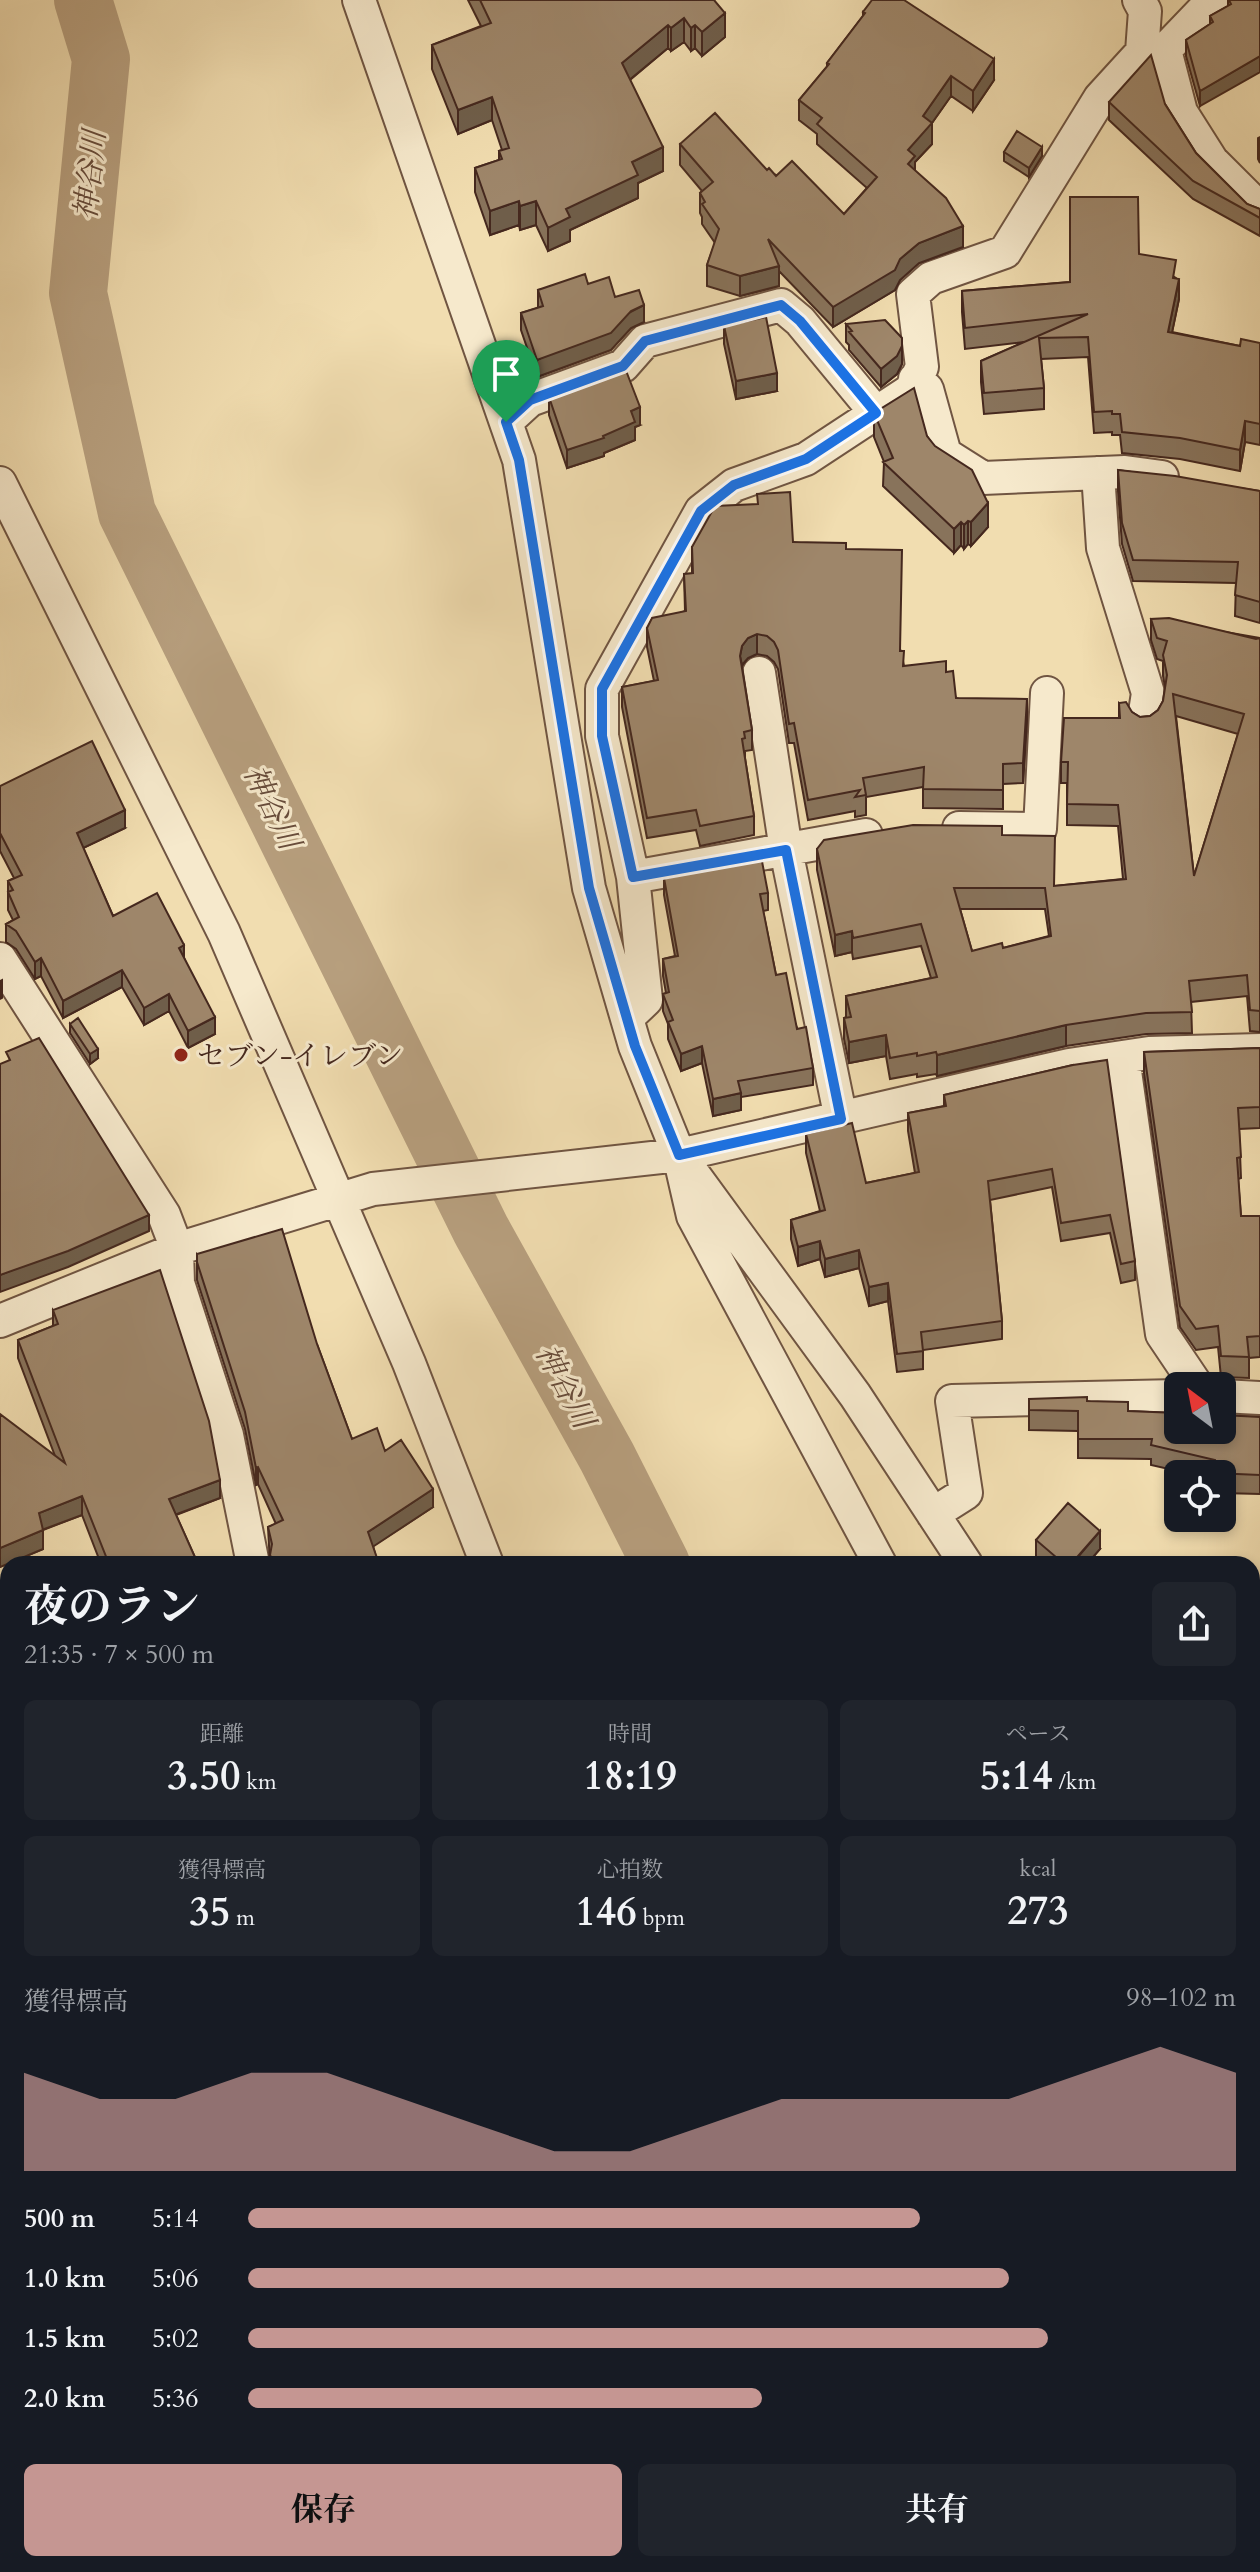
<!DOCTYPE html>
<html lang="ja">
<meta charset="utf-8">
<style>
body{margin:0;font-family:Cardo,"Noto Serif JP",serif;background:#20242c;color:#f1f3f6;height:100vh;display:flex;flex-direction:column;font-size:30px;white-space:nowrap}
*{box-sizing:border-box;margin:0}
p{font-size:26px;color:#9ea1a6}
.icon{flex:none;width:44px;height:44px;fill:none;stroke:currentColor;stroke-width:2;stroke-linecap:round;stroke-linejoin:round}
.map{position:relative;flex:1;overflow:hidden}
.panel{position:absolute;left:0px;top:1556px;width:1260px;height:1016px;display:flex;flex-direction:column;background:#171b24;border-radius:24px 24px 0 0;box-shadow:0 4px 12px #0003}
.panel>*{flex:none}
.needle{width:52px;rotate:328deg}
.controls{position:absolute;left:1164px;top:1372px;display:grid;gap:16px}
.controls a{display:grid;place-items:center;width:72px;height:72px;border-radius:12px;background:#171b24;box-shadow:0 4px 12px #0003;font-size:40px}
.pin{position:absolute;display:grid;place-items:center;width:68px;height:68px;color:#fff;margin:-82px -34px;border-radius:50% 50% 50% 0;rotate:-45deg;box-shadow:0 0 8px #0007}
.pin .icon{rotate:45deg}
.round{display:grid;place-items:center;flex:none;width:84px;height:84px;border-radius:12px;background:#20242c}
.overview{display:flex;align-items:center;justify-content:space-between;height:136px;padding:0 24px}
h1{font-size:44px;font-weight:700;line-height:60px}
.stats{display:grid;grid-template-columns:repeat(3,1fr);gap:12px;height:136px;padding:8px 24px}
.stats div{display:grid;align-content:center;border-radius:12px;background:#20242c;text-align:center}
.stats b{font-size:40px;font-weight:700}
.stats small{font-size:22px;font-weight:400}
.stats p{font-size:22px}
.chart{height:224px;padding:16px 24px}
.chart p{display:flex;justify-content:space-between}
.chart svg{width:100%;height:144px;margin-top:8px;fill:#c59692;opacity:.7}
.button{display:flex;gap:16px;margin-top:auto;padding:16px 24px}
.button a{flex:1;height:92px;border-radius:12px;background:#c59692;color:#111;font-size:32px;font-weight:700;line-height:92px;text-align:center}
.button a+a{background:#20242c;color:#f1f3f6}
ul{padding:0 24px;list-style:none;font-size:26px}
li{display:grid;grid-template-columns:128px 96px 1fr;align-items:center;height:60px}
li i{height:20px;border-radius:10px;background:#c59692}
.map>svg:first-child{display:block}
</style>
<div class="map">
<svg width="1260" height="2572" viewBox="0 0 1260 2572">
<rect width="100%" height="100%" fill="#f1ddb0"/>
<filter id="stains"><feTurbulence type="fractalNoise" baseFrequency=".0025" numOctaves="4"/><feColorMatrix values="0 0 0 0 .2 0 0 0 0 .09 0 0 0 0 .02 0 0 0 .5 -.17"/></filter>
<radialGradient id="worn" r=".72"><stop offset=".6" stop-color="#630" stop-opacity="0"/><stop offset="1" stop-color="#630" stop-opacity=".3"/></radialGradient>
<path fill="#b79f7e" stroke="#896f58" stroke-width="2" d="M1252,2472L1260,2496V2572H1142L1141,2564H1252Z"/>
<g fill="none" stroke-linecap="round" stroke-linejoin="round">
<path stroke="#b79f7e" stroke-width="58" d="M83,0L101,59L78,293L127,513L481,1230L607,1457L661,1564"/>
<defs>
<path id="minor" d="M359,0L519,460L589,888L635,1046L679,1155L693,1216L880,1564
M1139,0L1145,11L1142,52
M1165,50L1213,0
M915,379L927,389L945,454L983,478L1125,472L1162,477
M506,422L530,400L623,366L645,341L781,305L800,321L876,413
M1098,473L1103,548L1148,693L1144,719
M0,483L224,933L409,1363L487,1564
M759,673L786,850L841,1119
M959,828L1040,829L1047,693
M633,877L866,835
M0,959L164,1215L177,1249L178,1283L227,1435L253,1564
M627,1018L646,1000L633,877L602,736V689L701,511L734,485L806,459L911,390L922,367L913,294L931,278L1005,252L1100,98L1142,52L1165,50L1181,112L1212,161L1260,209
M1123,1057L1162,1334L1197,1386
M686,1164L855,1395L966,1564
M0,1321L177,1249L373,1189L679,1155L1069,1065L1149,1053L1260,1050
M1222,1396L1260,1398
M933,1514L966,1493L952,1401L1178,1396
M1252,1946L1260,1951
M0,1952L8,1949
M1252,2212L1260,2227
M1252,2303L1260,2317
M0,2415L8,2412
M575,2564L578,2572
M875,2564L876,2572"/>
</defs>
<use href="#minor" stroke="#705542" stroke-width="36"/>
<use href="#minor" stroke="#f6e9cc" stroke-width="32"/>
<path stroke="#45281e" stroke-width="6" stroke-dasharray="14 14" stroke-linecap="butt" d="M1252,1702L1260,1699
M0,2123L8,2121"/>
</g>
<path fill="#88735b" stroke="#45281e" stroke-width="2" fill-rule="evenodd" d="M468,0H714L725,37L702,56L695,48L691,51L684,42L671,51L668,48L630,80L663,171L638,183V198L570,230V241L548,251L536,225L520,230L519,225L490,235L475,192V168L499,160V151L502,150L492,120L458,134L432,69V45L481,26Z
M1228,0H1260L1200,106L1186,56V40L1210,24V16L1228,6Z
M863,12L994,80L973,111L951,96L932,123V144L915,162V171L963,247L919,263L900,280L895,290L833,327L779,271V286L740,296L707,286V265L715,243L702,224V217L700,213V193L702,191L680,165V144L767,170L844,214L867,188L817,144V134L799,120V100L827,67V63L863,16Z
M1109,102L1165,104L1196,153L1247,204L1260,209V236L1193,199L1109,120Z
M1260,137V163L1258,159V138Z
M1004,152L1042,156L1029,177L1004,161Z
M1139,254L1176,278L1179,299L1172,332L1240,346L1260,343V445L1245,442L1240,471L1180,459L1122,453L1120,435H1112V432L1094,433L1088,357L1041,359L1044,388V409L984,414L981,382V361L1024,342L965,349L962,312V291L1070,282Z
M588,284L615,297L644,322L631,328L611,350L537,377L521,330V313L538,308V290Z
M846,324L902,364L897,374L881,387L849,350V345L846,342Z
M724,326L777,391L736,399L724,344Z
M549,397L640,425L635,427V440L604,453V456L567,468L549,415Z
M874,413L927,436L988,527L971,546L968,544L964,549L961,545L954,553L883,486L884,462L874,437Z
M1118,470L1260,491V623L1235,616L1236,583L1133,581L1122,544L1118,491Z
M793,542L846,549L901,651L904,666L946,672L956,698L1027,719L1023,783L1003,784V809L923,808V787L866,797V815L855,817V811L808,820L794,743H789L778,669L774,662L767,656L757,654L748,658L742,666L752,730V750L745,751V758L754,816V835L700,846L696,830L647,838L622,707V687L654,681L647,647V628L685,611L684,574H692V547Z
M1151,619L1260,638V1032L1250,1031L1247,996L1191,1002L1192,1033L1146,1034L1066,1046L937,1076L936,1074L917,1077V1074L890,1079L886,1056L849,1063L844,1039V1018L846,1017V996L931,978L921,946L853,959L852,952L835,956L817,870V849L1002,835L1054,886L1123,879L1118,826L1067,825V783H1061V762L1119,718V703L1132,712L1140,717L1150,716L1158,710L1163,701L1165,687L1163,676V661L1157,659L1151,640ZM1176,716L1238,734L1194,876ZM960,909H1045L1049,936L1003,948L972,951Z
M0,786L125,828L83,848L113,916L184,958L215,1034L188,1048L169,1011L144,1025L122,987L63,1018L41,976L35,979L16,949L6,942V924L13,920L8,910V881L14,878L0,851Z
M671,872L768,893V910L763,911L776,975L813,1068V1085L741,1097V1110L713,1116L702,1063L681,1071L668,1039V1024L663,1011V994L666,993L663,976V959L675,956L664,895V878L671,877Z
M70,1024L98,1058L90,1064L70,1033Z
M1260,1048V1128L1239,1129L1241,1178L1238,1179L1241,1216H1260V1357L1249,1358V1378L1221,1377L1218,1347L1196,1350L1180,1327L1144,1073V1052Z
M1073,1065L1135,1261V1280L1121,1283L1110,1233L1061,1241L1052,1187L990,1200L1002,1321V1339L923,1350V1369L897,1372L888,1301L869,1306L859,1268L825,1277L820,1259L798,1266L791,1239V1220L820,1211L806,1153V1134L866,1183L915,1173L908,1131V1113L944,1106V1095Z
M197,1254L317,1344L352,1439L385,1451L433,1507L373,1546L378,1564H270L268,1527L276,1524L258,1484L256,1485L245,1429L197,1280Z
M53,1310L220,1498L176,1515L198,1564H101L82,1515L43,1530V1549L0,1567L55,1456L18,1358V1340L53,1326Z
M1029,1399L1087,1401L1128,1411L1260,1417V1494L1222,1493V1474H1191L1151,1465V1459L1078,1458V1431L1029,1430Z
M1036,1540L1100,1549L1087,1564H1043L1036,1558Z
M0,1609L8,1623V1715L0,1714Z
M8,2483V2556L7,2552L0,2555Z
M11,2564H42V2568L32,2572H13Z
M104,2564H152L154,2572H116L115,2569L106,2572Z"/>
<path fill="#6f5e4a" stroke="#45281e" stroke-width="2" d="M725,13V37L702,56V32Z
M684,18V42L671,51V28Z
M668,25V48L622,86V63Z
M695,25V48L691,51V28Z
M1260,56V72L1200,106V91Z
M994,59V80L973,111V91Z
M951,76V96L932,123V144L915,162V177L908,185V150L923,116Z
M492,97V120L458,134V110Z
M663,147V171L638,183V198L570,230V241L548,251V228L566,209L632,162Z
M1042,147V156L1029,177V168Z
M519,201V225L490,235V211Z
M536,201V225L520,230V206Z
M963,226V247L919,263L900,280L895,290L833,327V307L900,259L919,243Z
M779,266V286L740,296V276Z
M1179,279V299L1168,352V332Z
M644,305V322L631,328L611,350L537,377V360Z
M902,346V364L897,374L881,387V369Z
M777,373V391L736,399V381Z
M640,407V425L635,427V440L604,453V456L567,468V450L603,436L631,411Z
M1245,421V442L1240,471V450Z
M988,503V527L971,546V522Z
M968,521V544L964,549V525Z
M961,522V545L954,553V529Z
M757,634V654L748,658L742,665L740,656L742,646L748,638Z
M1027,699V719L1023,783V763Z
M125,810V828L77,851V833Z
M852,931V952L835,956V935Z
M184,945V963L179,948Z
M41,958V976L35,979V962Z
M122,970V987L63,1018V1001Z
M2,980V998L0,999V981Z
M169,994V1011L144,1025V1008Z
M215,1017V1034L188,1048V1031Z
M1066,1025V1046L937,1076V1055Z
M886,1035V1056L849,1063V1042Z
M702,1046V1063L681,1071V1054Z
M98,1049V1058L90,1064V1054Z
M741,1093V1110L713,1116V1099Z
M149,1215V1231L68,1267L0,1292V1275Z
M820,1241V1259L798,1266V1247Z
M859,1250V1268L825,1277V1259Z
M888,1283V1301L869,1306V1287Z
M258,1467V1484L256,1485V1468Z
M220,1480V1498L169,1517V1499Z
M433,1489V1507L368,1550V1532Z
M82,1496V1515L39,1531V1513Z
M43,1530V1549L0,1567V1548Z
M1100,1531V1549L1087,1564H1072Z
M8,1775V1793L0,1797V1778Z
M8,1903V1921L0,1923V1905Z
M1260,2066V2083L1253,2086L1252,2090V2069Z
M7,2534V2552L0,2555V2537Z
M15,2564H42V2568L32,2572H15Z
M106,2564H115V2569L106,2572Z"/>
<path fill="#9e866a" stroke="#45281e" stroke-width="2" fill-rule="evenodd" d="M480,0H714L725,13L702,32L695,25L691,28L684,18L671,28L668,25L622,63L663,147L632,162L638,175L566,209L570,217L548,228L536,201L520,206L519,201L490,211L475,168L502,159L499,151L509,148L492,97L458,110L432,45L491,23Z
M872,0H904L994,59L973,91L951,76L923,116L932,123L908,150L915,156L908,164L946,198L963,226L919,243L900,259L895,270L833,307L768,239L779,266L740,276L707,265L719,229L702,204L705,202L700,193L713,182L680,144L715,113L767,170L769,168L776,176L792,161L844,214L877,177L817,124L822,118L799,100L829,64L827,63L865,13L863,12Z
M1229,0H1260V56L1200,91L1186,40L1213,22L1210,16L1231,4Z
M1151,55L1165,104L1196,153L1247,204L1260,209V218L1193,181L1109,102Z
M1017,131L1042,147L1029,168L1004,152Z
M1070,197H1138L1139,254L1176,260L1173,278L1179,279L1168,332L1240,346L1241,339L1260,343V424L1245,421L1240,450L1180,438L1122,432L1120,414H1112V411L1094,412L1088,337L1039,338L1044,388L984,393L981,361L1088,314L965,328L962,291L1070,282Z
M585,274L588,284L609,277L615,297L639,290L644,305L631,311L611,333L537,360L521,313L543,306L538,290Z
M766,317L777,373L736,381L724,326Z
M885,320L902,338V346L897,356L881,369L849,332L852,331L846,324Z
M625,368L640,407L631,411L635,422L603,436L604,438L567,450L549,397Z
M914,388L927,436L935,446L972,470L988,503L971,522L968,521L964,525L961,522L954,529L883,462L893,458L874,413Z
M1118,470L1175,476L1260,491V602L1235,595L1238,562L1133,560L1122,523Z
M790,492L793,542L846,543V549L902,550L900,651H904L903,666L946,661V672L953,671L956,698L1027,699L1023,763L1003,764V790L923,789L924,767L863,778L866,795L855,797L860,790L808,800L794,723L789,724L778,650L774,642L767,636L757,634L748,638L742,646L740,656L752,730L744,732L745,738L742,739L754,816L700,826L696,810L647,818L622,687L658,680L647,628L652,618L686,611L684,574L693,573L692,547L715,506L758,504L757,494Z
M1169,618L1256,639L1260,638V1011L1250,1010L1247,975L1189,981L1192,1012L1146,1013L1066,1025L937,1055L936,1052L917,1056V1053L890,1058L886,1035L849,1042L844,1018L851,1017L846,996L937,977L921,924L853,938L852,931L835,935L817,849L824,840L913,825L1002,826V835L1055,836L1054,886L1126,879L1118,805L1067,804L1068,762H1061L1064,718H1120L1119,703L1126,702L1132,712L1140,717L1150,716L1158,710L1163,701L1167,675L1163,655L1167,641L1157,638L1151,619ZM1173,694L1244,714L1194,876ZM954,888H1045L1051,936L1003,948L1002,943L972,951Z
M92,741L125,810L77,833L113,916L157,893L184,945L179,948L215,1017L188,1031L169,994L144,1008L122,970L63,1001L41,958L35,962L16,931L6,924L19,917L8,892L13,890L8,881L22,875L0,833V786Z
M761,856L768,893L760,894L776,975L786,973L797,1029L806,1027L813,1068L738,1081L741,1093L713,1099L702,1046L681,1054L668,1022L673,1020L663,994L669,992L663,959L678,956L664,878L671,877V872Z
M78,1018L98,1049L90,1054L70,1024Z
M39,1038L149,1215L68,1251L0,1275V1064L10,1060L6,1052Z
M1260,1048V1107L1238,1108L1241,1157L1237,1158L1241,1216H1260V1336L1247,1337L1249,1357L1221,1356L1218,1326L1196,1329L1180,1306L1144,1052Z
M1107,1060L1135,1261L1121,1264L1110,1215L1061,1223L1052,1169L988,1181L1002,1321L921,1332L923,1351L897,1354L888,1283L869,1287L859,1250L825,1259L820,1241L798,1247L791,1220L825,1210L806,1134L852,1123L866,1183L919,1172L908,1113L946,1106L944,1095L1073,1065Z
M282,1229L317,1344L352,1439L377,1428L385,1451L401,1440L433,1489L368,1532L378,1561L372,1564H309L308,1563L306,1564H274L270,1555L272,1544L268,1527L283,1520L258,1467L256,1468L245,1412L197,1262V1254Z
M160,1270L209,1421L220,1480L169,1499L198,1564H109L82,1496L39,1513L43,1530L0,1548V1414L65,1463L18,1340L58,1324L53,1310Z
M1087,1397V1401L1128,1402V1411L1178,1413V1430H1222V1415L1260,1417V1475L1214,1473L1215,1460L1151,1445L1152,1439H1078V1411L1029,1410V1399Z
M1068,1503L1100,1531L1072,1563L1068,1560L1064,1564L1036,1540Z
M0,1609L8,1623V1696L0,1695Z
M0,1719L8,1738V1775L0,1778Z
M0,1858L8,1880V1903L0,1905Z
M1260,2007V2066L1252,2069V2010Z
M8,2483V2538L7,2534L0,2537V2486Z
M119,2564H152L154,2570L148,2572H122Z"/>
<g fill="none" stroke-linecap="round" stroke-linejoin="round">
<defs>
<path id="route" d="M781,305L800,321L876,413L806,459L734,485L701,511L602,689V736L633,877L786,850L841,1119L679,1155L635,1046L589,888L519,460L506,422L530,400L623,366L645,341Z"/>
</defs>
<use href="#route" stroke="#fff" stroke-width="16"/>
<use href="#route" stroke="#1a73e8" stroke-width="10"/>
</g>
<circle fill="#8f2418" stroke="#f6e9cc" stroke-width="3" cx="181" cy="1055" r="8"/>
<g text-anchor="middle" stroke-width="6" stroke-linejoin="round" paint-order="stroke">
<g font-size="28" fill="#45281e" stroke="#f6e9cc" text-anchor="start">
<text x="197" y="1065">セブン-イレブン</text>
</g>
<g font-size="30" font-style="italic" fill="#674c3b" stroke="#f6e9cc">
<text transform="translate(90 175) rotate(-84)" y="10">神谷川</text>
<text transform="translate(272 807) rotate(64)" y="10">神谷川</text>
<text transform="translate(565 1386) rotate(62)" y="10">神谷川</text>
</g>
</g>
<rect width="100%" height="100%" filter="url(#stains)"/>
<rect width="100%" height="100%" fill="url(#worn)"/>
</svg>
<div class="controls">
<a><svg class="needle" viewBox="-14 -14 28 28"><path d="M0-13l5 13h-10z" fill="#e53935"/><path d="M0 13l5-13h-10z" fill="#9ea1a6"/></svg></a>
<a><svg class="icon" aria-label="locate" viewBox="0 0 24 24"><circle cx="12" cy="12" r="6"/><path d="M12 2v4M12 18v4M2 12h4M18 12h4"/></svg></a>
</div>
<div class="pin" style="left:506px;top:422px;background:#1e9e55"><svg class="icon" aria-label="arrive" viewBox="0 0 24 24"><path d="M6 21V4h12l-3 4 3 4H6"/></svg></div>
<section class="panel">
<div class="overview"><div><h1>夜のラン</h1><p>21:35 · 7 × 500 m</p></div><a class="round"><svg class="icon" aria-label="share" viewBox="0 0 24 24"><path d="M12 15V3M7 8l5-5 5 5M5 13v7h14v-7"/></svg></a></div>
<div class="stats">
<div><p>距離</p><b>3.50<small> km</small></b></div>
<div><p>時間</p><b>18:19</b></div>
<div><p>ペース</p><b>5:14<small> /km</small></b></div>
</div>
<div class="stats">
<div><p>獲得標高</p><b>35<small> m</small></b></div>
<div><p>心拍数</p><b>146<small> bpm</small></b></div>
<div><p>kcal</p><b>273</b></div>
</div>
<div class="chart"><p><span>獲得標高</span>98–102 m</p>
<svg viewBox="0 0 160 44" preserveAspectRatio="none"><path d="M0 44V14L10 22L20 22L30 14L40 14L50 22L60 30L70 38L80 38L90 30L100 22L110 22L120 22L130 22L140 14L150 6L160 14V44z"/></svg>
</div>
<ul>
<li><b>500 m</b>5:14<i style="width:68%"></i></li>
<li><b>1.0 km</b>5:06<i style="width:77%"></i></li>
<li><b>1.5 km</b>5:02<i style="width:81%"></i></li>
<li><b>2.0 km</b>5:36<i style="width:52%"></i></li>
</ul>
<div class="button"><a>保存</a><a>共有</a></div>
</section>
</div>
